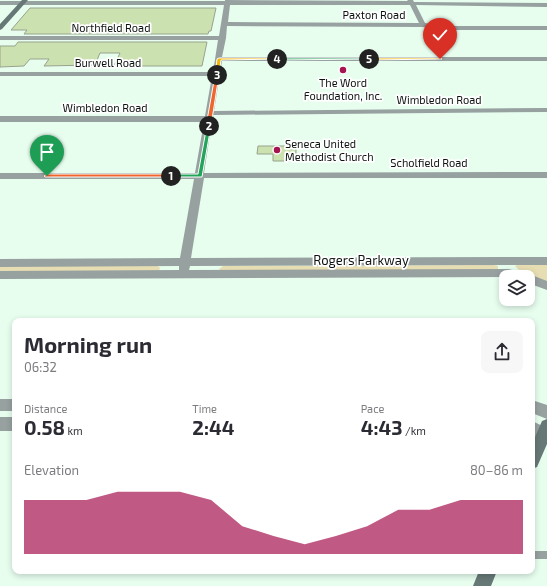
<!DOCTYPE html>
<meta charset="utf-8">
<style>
body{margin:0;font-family:"Exo 2",sans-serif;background:#f7f7f7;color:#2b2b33;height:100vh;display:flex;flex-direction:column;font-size:15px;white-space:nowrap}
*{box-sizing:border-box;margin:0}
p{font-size:13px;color:#7c7c81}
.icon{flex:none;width:22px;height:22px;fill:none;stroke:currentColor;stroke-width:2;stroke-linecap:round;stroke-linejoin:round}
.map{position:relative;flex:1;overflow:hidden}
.sheet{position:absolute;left:12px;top:318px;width:523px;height:256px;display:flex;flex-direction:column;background:#fff;border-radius:8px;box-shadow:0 2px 6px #0003}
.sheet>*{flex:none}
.buttons{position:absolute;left:499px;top:270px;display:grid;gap:8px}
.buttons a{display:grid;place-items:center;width:36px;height:36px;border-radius:8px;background:#fff;box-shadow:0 2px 6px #0003;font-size:20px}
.pin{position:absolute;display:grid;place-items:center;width:34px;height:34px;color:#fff;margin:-41px -17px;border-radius:50% 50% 50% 0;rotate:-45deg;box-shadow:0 0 4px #0007}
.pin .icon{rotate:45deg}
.km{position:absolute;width:20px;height:20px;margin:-10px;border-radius:50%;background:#222;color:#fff;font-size:11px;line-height:20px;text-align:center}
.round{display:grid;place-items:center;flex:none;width:42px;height:42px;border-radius:8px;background:#f7f7f7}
.head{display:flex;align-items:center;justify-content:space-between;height:68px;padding:0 12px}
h1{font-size:22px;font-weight:700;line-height:30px}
.metrics{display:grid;grid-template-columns:repeat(3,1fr);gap:6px;height:68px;padding:4px 12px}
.metrics div{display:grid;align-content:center}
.metrics b{font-size:20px;font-weight:700}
.metrics small{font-size:11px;font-weight:400}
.metrics p{font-size:11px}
.chart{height:112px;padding:8px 12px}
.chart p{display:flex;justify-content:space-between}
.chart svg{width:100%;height:72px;margin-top:4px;fill:#a61450;opacity:.7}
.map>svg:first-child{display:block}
</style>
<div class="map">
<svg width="547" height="586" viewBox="0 0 547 586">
<rect width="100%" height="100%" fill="#e7feef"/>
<path fill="#e7ddb2" d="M547,264V283L522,273L515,266L517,265Z
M494,265L498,266V270H220L219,269L223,266Z
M0,266H158L160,268L159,271L0,272Z"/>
<path fill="#cbe1af" stroke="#99a28e" d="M30,8H216L211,31H209L208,34H24L27,30H11Z
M18,42H207L202,66H114L120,53H100L95,65L44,66L49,59H30L24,66L0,67V46H15Z
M258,146H296V161H273V154H257Z"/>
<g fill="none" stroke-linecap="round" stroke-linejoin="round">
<path fill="#96a1a0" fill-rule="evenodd" d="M532,551H547V559H532Z"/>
<path fill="#96a1a0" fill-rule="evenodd" d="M225,0L408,1L407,0H413L414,2L547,3V7L416,5L425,23L443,26H547V30H443L423,27L227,26L226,38L222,57H547V61H222L214,111L547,108V112L213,115L214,119L212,121L204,173L547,172V178H204L191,258L547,257V265L190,266L189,270L508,269L529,274L547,281V290L528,283V277L0,279V271L179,270V266L0,267V259L180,258L194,179H0V173H195L204,122H0V116H205L212,76H0V72H213L218,40H0V36H219L224,5H0V1H225ZM230,5H410L419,23L228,22Z
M0,399H15V411H0Z
M532,400L547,405V419L532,413Z
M0,417H15V431H0Z
M532,421L547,428V439L543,441L532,436Z"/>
<path fill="#677977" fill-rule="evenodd" d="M22,0H28L2,29L0,30V24Z
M547,419V444L537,467L532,469V444L542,421Z
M479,571H497L491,586H473Z"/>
</g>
<path fill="#f0652b" stroke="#fff" d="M47,174H171L174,176L171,177H45L44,176Z"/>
<path fill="#22a559" stroke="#fff" d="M207,125L211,126L202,177H169V174H198Z"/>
<path fill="#f0652b" stroke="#fff" d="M217,74L219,75L211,126L209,127L206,126L215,75Z"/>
<path fill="#f5b400" stroke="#fff" d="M219,58H277L279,59L221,60L219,75L217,76L215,75L217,59Z"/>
<path fill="#22a559" stroke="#fff" d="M277,58H369L371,59L275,60Z"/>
<path fill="#f5b400" stroke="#fff" d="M369,58H440L442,59L367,60Z"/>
<g fill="#a61450" stroke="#fff" stroke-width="1.5">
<circle cx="343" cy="70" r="4"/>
<circle cx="277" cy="150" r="4"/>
</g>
<g text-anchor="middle" stroke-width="3.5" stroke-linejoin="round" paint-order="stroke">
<g font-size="11" fill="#0c130f" stroke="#fff">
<text x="374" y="19">Paxton Road</text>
<text x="111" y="32">Northfield Road</text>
<text x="108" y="67">Burwell Road</text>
<text x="439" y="104">Wimbledon Road</text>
<text x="105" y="112">Wimbledon Road</text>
<text x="429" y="167">Scholfield Road</text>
</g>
<g font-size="11" fill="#0c130f" stroke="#fff">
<text x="343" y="87">The Word<tspan x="343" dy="13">Foundation, Inc.</tspan></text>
<text x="285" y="148" text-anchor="start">Seneca United<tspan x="285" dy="13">Methodist Church</tspan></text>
</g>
<g font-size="13" fill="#0c130f" stroke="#fff">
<text x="361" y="265">Rogers Parkway</text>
</g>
</g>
</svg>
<div class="buttons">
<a><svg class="icon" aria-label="layers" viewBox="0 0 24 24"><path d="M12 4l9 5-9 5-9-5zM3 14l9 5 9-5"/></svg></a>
</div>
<div class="pin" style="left:47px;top:176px;background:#1e9e55"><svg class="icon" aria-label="arrive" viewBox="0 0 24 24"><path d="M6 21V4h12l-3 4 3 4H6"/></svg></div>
<div class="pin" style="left:440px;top:59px;background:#d93025"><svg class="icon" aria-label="check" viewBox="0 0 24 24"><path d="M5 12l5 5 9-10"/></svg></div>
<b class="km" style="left:171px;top:176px">1</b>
<b class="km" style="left:209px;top:126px">2</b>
<b class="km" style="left:217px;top:75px">3</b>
<b class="km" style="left:277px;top:59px">4</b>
<b class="km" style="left:369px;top:59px">5</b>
<section class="sheet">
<div class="head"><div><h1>Morning run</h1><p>06:32</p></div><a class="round"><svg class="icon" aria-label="share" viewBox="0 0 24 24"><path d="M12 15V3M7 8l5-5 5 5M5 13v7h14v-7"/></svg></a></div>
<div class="metrics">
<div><p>Distance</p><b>0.58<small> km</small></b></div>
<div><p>Time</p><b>2:44</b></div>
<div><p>Pace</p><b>4:43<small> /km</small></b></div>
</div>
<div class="chart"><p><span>Elevation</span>80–86 m</p>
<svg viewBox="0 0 160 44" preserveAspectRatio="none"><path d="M0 44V11L10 11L20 11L30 6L40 6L50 6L60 11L70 27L80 33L90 38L100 33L110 27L120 17L130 17L140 11L150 11L160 11V44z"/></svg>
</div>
</section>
</div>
